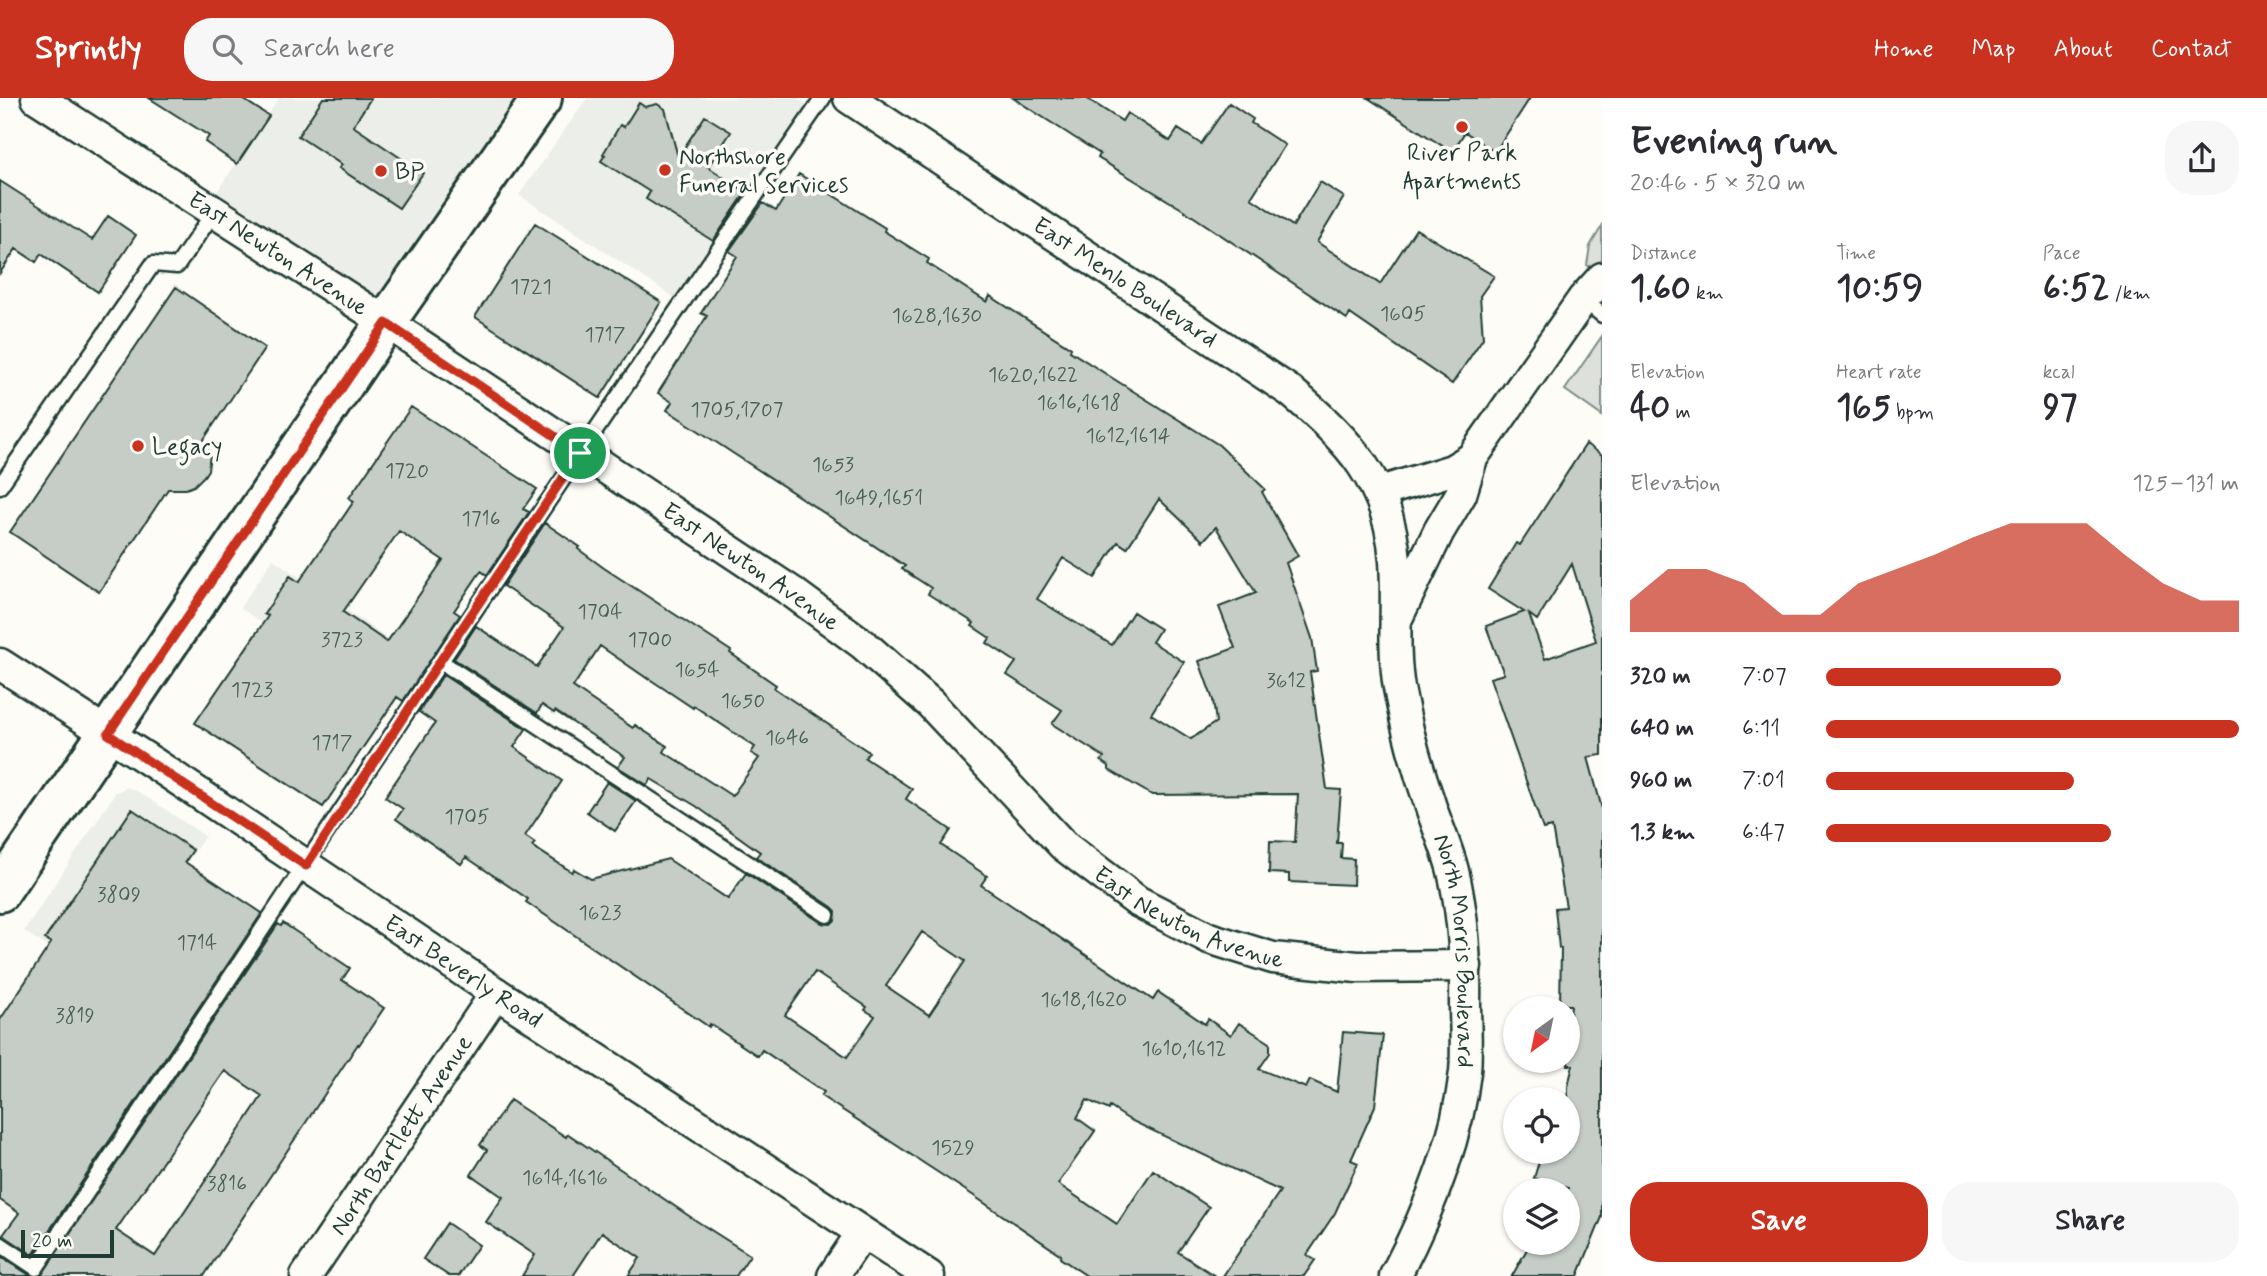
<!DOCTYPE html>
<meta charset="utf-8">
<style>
body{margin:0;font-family:Mynerve,sans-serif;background:#f7f7f7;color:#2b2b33;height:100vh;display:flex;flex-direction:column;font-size:26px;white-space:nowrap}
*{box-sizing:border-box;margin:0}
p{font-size:23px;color:#7c7c81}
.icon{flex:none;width:38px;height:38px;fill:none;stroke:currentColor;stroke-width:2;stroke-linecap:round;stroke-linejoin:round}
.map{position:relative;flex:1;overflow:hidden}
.panel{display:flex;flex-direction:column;background:#fff;width:665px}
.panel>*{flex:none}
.needle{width:46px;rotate:213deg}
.fabs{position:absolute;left:1503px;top:898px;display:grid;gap:14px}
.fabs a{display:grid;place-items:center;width:77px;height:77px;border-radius:50%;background:#fff;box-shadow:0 2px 5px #0004;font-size:35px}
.scale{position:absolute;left:21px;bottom:18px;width:93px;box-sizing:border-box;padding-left:7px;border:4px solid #1f3d34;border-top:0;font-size:19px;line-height:24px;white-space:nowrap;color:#1f3d34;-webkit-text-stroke:5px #fdfcf7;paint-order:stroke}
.pin{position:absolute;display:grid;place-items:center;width:60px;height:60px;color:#fff;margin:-30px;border:4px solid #fff;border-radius:50%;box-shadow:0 2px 7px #0007}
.round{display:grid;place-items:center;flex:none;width:74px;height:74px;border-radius:28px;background:#f7f7f7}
.summary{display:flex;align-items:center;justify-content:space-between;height:119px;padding:0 28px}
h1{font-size:38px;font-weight:700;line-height:52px}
.figures{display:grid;grid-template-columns:repeat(3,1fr);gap:10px;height:119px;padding:7px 28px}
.figures div{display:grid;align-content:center}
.figures b{font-size:35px;font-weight:700}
.figures small{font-size:19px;font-weight:400}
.figures p{font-size:19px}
.chart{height:196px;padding:14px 28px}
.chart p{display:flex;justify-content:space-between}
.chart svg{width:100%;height:126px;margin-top:7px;fill:#c8321e;opacity:.7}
.cta{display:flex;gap:14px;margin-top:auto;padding:14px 28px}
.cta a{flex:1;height:80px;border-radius:28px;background:#c8321e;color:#fff;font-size:28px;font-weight:700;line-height:80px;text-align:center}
.cta a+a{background:#f7f7f7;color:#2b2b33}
ul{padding:0 28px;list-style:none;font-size:23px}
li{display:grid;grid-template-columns:112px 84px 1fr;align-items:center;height:52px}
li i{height:18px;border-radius:9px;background:#c8321e}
header{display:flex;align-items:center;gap:42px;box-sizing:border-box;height:98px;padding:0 35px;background:#c8321e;color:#fff}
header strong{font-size:33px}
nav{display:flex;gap:38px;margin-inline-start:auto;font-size:24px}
.search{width:490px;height:63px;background:#f7f7f7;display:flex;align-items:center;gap:18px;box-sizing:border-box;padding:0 24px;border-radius:28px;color:#7c7c81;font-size:26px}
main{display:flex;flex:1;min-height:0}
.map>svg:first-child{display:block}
</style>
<header>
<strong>Sprintly</strong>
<div class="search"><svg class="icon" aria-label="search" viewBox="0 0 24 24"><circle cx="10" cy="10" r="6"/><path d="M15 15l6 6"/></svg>Search here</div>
<nav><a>Home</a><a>Map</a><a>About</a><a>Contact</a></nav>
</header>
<main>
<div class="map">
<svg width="1602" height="1178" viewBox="0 0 1602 1178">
<rect width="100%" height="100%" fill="#fdfcf7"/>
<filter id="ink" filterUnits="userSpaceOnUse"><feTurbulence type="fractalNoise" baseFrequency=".0143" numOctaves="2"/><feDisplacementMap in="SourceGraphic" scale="14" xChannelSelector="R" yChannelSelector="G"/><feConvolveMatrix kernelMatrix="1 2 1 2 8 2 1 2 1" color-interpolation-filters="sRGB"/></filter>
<g filter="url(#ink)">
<path fill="#eceee9" d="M279,0H541L386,224L207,109Z
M587,0H797L810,9L675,200L519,97Z
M273,461L424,565L392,610L240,510Z
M127,689L137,693L205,738L105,888L24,833L116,694Z"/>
<path fill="#dde0db" stroke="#7e8e88" stroke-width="2" d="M1602,128V176L1587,167L1590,148Z
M1602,238V318L1565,292Z"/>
<path fill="#c6cdc7" stroke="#1f3d34" stroke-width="2" fill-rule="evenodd" d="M149,0H241L269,18L237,66L205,44L209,38Z
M323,0H371L353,28L423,75L399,110L339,70L342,67L298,38Z
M1013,0H1086L1122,23L1127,15L1170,43L1178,31L1201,46L1229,5L1253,21L1251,25L1285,47L1251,100L1293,128L1320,84L1344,99L1317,144L1380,186L1416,131L1494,178L1480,198L1483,240L1452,286L1350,216L1347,221L1182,111L1098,60L1100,56Z
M1368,0H1530L1495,54L1465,34L1452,54Z
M639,5L645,9L657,6L665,11L678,59L705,18L731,34L708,69L746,94L713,143L646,101L650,94L601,63L605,57L603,56L620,27L624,29Z
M799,76L885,130L884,133L929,161L927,165L987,204L990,198L1071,250L1070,253L1117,283L1219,347L1265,391L1262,394L1298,458L1286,465L1312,540L1317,573L1310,574L1327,691L1341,692L1337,745H1342L1341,760L1354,761L1353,787L1289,784V776L1269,775L1270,743L1295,744L1298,696L1152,697L1109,672V668L1101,663L1104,659L1052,626L1062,612L1007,577L1016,564L987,545L990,540L972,528L974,525L928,496L931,490L902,471L905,468L667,312L672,304L658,295L707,218L701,215L737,158L729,153L763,105L776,113ZM1159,401L1203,443L1216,429L1256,495L1219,509L1235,550L1199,563L1213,602L1216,624L1191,641L1151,616L1184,564L1152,544L1160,531L1133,514L1112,547L1037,501L1063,460L1095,480L1118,444L1127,450Z
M0,83L92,142L108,118L136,137L98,194L41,156L36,164L16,151L0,175Z
M535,125L661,204L600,300L475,219Z
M176,189L265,250L204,341L210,356L208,372L204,378L194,388L186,391H168L99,494L10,434Z
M411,309L537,391L523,411L529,414L487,477L481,473L454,513L460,517L403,603L397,599L323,709L195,625L268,518L264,516L290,478L299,484L354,403L349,400ZM399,433L443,462L387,544L343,514Z
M1586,346L1602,357V657L1588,659L1602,711V1119L1578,1178H1512L1531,1144H1568V1090L1534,1080L1542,1054H1568V988L1573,967H1568V933L1571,907H1560L1561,850H1559L1555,810L1566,809L1552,729L1543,731L1490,580L1504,576L1486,528L1524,514L1488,491L1516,445L1520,447ZM1572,466L1596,543L1545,561L1529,516L1537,522Z
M545,425L580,449L578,451L604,470L731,553L730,555L776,587L774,590L869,654L865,660L912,691L906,701L951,732L941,747L987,778L981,787L1153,902L1158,894L1205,926L1208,921L1231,937L1239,925L1270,945V955L1259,971L1306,990L1310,982L1337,994L1343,934L1383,937L1375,1008L1351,1062L1358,1065L1335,1115L1307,1157L1315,1162L1304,1178H1223L1280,1093L1128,1021L1110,1009L1109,1012L1087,1002L1077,1020L1095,1033L1058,1086L1117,1126L1153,1072L1209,1109L1178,1154L1215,1178H1087L1060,1160L1061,1157L971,1096L821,998L824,994L762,952L758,958L710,926L709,929L526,804L528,801L466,759L461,766L396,721L403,711L385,699L435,625L419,614L443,577L526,631L514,649L562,683L525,738L535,745L532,748L572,774L574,771L591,781L668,761L728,801L746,775L822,825L831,826L835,822L836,813L832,809L756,759L760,754L696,708L651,681L647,687L618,669L625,659L555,613L554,615L542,607L537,615L454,561L476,528L537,569L564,529L503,488ZM600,548L648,581V580L693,610L694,608L755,649L751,655L759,660L732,698L664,654L667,648L635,627L633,630L573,589ZM922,834L965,863L929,917L886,888ZM815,874L867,909L865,912L875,918L847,959L785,917Z
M607,684L636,703L615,733L587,714Z
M132,711L193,752L185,764L262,815L33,1157L3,1137L19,1115L0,1102V922L51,845L45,841Z
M283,825L350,870L342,882L384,910L359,947L358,946L204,1178H41L278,826L281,828ZM225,973L262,998L155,1158L116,1132Z
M510,1002L566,1039L568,1036L592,1052L692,1120L750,1157L736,1178H628L640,1160L602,1134L573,1178H522L535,1157L486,1124L503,1099L471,1077L487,1052L480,1047Z
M447,1125L479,1147L458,1178H449L423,1161Z
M0,1158L31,1178H0Z"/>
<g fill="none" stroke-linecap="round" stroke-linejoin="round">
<defs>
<path id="service" d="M1583,201L1602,217
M0,388L153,166L177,168L214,114
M440,563L827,817
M0,1146L36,1170C298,780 555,386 823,0"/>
<g id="minor">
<path id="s1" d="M37,0L386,224L792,494L864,547L931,606L1063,747L1137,803L1209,840L1273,860L1357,869L1466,868"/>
<path id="s2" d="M849,0L1290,293C1347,340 1390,385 1395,463C1398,505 1392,548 1399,590C1406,628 1416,666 1429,703C1436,726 1447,749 1453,773C1463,815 1466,861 1465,905C1465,927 1467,951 1465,974C1457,1045 1428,1115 1395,1178"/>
<path d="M1380,394L1452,372L1472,360"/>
<path d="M1397,520L1439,433L1461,396L1472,360L1583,201L1602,180"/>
<path id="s3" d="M0,566L155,666L496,895L929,1178"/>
<path id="s4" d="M306,1178L496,895"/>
<path d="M833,1178L862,1135"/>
</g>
<path id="secondary" d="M0,794L386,224L542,0"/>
</defs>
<use href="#service" stroke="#1f3d34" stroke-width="19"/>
<use href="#minor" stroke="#1f3d34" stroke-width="35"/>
<use href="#secondary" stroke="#1f3d34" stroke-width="44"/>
<use href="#service" stroke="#fdfcf7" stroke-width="14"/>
<use href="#minor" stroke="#fdfcf7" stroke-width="30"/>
<use href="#secondary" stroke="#fdfcf7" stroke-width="38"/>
</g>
</g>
<g fill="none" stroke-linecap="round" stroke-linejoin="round" filter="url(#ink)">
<defs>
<path id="route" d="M386,225L580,355L440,563L306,768L108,636Z"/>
</defs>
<use href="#route" stroke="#fff" stroke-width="14"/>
<use href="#route" stroke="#c8321e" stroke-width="9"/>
</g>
<g fill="#c8321e" stroke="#fdfcf7" stroke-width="2.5">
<circle cx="1462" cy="29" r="7"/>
<circle cx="665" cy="72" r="7"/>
<circle cx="381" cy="73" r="7"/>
<circle cx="138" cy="348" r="7"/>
</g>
<g text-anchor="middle" stroke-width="7" stroke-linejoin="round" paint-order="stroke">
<g font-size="21" fill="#496159">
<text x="531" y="195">1721</text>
<text x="1403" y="222">1605</text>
<text x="937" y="224">1628,1630</text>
<text x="605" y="243">1717</text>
<text x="1033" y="283">1620,1622</text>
<text x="1079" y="311">1616,1618</text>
<text x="737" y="318">1705,1707</text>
<text x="1128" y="344">1612,1614</text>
<text x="833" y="373">1653</text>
<text x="407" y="379">1720</text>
<text x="879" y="406">1649,1651</text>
<text x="481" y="427">1716</text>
<text x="600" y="520">1704</text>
<text x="342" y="548">3723</text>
<text x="650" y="548">1700</text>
<text x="697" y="578">1654</text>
<text x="1286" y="589">3612</text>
<text x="252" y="598">1723</text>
<text x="743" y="609">1650</text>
<text x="787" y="646">1646</text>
<text x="332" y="651">1717</text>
<text x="467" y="725">1705</text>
<text x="119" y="803">3809</text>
<text x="600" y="821">1623</text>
<text x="197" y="851">1714</text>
<text x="1084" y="908">1618,1620</text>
<text x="75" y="924">3819</text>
<text x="1184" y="957">1610,1612</text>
<text x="953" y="1056">1529</text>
<text x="565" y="1086">1614,1616</text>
<text x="227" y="1092">3816</text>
</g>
<g font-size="24" fill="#1f3d34" stroke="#fdfcf7" text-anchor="start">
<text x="1462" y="62" text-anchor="middle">River Park<tspan x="1462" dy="28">Apartments</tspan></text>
<text x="679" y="66">Northshore<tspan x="679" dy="28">Funeral Services</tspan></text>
<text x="395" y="81">BP</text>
<text x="152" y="356">Legacy</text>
</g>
<g font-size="24" fill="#1f3d34" stroke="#fdfcf7">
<text dy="8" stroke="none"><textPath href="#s1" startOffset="287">East Newton Avenue</textPath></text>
<text dy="8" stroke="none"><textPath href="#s2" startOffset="332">East Menlo Boulevard</textPath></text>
<text dy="8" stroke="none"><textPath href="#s1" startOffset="854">East Newton Avenue</textPath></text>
<text dy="8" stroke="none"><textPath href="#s1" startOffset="1421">East Newton Avenue</textPath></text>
<text dy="8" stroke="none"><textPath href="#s2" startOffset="1134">North Morris Boulevard</textPath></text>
<text dy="8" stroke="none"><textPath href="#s3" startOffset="556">East Beverly Road</textPath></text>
<text dy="8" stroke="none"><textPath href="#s4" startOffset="170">North Bartlett Avenue</textPath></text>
</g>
</g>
</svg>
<div class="fabs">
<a><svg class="needle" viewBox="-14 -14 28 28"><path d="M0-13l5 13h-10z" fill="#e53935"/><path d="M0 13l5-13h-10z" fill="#7c7c81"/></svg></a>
<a><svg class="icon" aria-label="locate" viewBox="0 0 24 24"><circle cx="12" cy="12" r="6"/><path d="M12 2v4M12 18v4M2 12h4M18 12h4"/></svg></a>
<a><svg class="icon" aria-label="layers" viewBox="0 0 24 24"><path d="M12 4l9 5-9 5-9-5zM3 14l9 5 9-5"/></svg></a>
</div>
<div class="scale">20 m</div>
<div class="pin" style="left:580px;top:355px;background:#1e9e55"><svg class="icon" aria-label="arrive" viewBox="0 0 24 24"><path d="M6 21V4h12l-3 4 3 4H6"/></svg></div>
</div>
<section class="panel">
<div class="summary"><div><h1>Evening run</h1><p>20:46 · 5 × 320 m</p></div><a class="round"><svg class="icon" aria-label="share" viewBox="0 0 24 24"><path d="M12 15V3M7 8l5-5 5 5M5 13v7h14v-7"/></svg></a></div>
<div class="figures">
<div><p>Distance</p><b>1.60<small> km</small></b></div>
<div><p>Time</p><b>10:59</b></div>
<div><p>Pace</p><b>6:52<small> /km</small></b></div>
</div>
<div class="figures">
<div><p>Elevation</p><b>40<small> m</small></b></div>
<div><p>Heart rate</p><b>165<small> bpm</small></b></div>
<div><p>kcal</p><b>97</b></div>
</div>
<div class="chart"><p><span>Elevation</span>125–131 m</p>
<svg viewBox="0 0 160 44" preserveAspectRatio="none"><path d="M0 44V33L10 22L20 22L30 27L40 38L50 38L60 27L70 22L80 17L90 11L100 6L110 6L120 6L130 17L140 27L150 33L160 33V44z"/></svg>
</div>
<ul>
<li><b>320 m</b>7:07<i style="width:57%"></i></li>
<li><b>640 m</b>6:11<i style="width:100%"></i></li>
<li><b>960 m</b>7:01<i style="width:60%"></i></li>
<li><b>1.3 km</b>6:47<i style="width:69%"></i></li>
</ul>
<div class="cta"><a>Save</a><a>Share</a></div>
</section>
</main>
